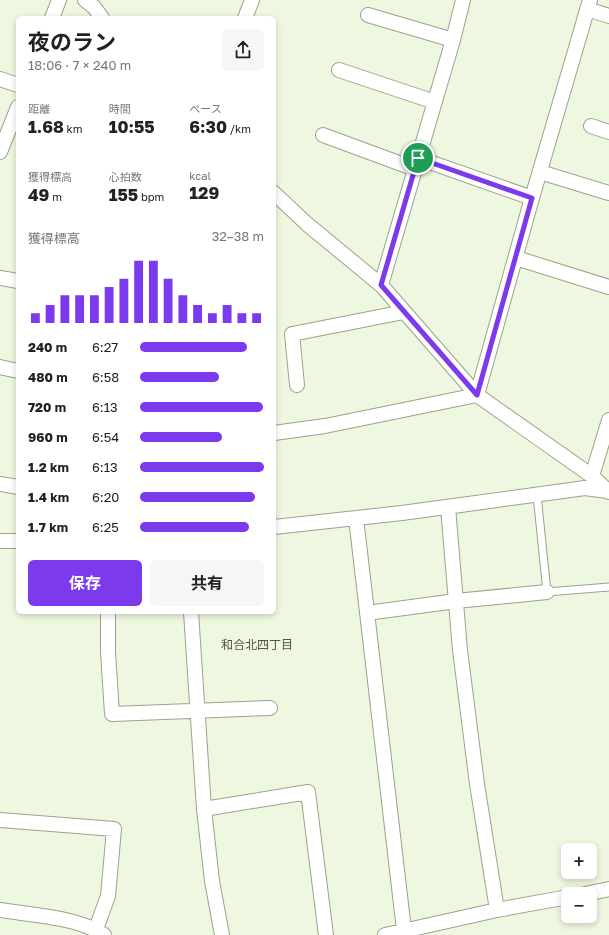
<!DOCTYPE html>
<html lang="ja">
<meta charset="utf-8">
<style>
body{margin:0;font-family:"Golos Text","Noto Sans JP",sans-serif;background:#f6f6f6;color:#222;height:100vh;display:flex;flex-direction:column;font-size:15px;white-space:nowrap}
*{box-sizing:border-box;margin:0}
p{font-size:13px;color:#767676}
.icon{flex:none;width:22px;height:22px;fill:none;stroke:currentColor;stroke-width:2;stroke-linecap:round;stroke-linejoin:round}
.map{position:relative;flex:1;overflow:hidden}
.panel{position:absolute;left:16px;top:16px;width:260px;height:598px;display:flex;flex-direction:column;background:#fff;border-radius:6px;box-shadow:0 2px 6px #0003}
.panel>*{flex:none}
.controls{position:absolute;left:561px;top:843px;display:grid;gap:8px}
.controls a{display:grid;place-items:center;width:36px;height:36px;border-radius:6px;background:#fff;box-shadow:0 2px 6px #0003;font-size:20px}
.pin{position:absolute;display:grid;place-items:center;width:34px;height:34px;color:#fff;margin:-17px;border:2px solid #fff;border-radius:50%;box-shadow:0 1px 4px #0007}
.round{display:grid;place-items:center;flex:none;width:42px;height:42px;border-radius:6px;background:#f6f6f6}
.summary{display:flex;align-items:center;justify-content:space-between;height:68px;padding:0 12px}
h1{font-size:22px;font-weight:700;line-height:30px}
.figures{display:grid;grid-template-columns:repeat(3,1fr);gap:6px;height:68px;padding:4px 12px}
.figures div{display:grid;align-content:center}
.figures b{font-size:17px;font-weight:700}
.figures small{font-size:11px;font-weight:400}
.figures p{font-size:11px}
.chart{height:112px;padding:8px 12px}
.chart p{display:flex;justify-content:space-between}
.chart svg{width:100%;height:72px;margin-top:4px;stroke:#7c3aed;stroke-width:6}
.cta{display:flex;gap:8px;margin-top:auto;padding:8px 12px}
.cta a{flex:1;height:46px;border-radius:6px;background:#7c3aed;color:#fff;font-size:16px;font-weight:700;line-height:46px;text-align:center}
.cta a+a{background:#f6f6f6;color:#222}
ul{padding:0 12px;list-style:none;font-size:13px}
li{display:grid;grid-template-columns:64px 48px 1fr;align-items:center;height:30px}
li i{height:10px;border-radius:5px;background:#7c3aed}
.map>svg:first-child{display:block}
</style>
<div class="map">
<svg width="609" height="935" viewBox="0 0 609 935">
<rect width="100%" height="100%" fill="#eef7df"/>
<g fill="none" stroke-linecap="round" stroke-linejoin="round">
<defs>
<path id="service" d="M537,495L547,592L609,587"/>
<path id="minor" d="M85,0L94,7L102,18
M587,9L609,16
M368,15L453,40
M52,18L59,0
M245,18L252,0
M339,70L435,102
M0,79L18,85
M591,126L609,132
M323,135L415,169
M0,152L18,107
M418,158L532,198
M540,172L609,193
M274,193L307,224L381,285L477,395L592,476L609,492
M516,258L609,287
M0,278L18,281
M381,285L453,40L463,0
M0,367L18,371
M297,385L292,334L404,312
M274,433L325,426L477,395L532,198L590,0
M592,476L609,420
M0,484L18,487
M448,507L460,650L477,784L497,910
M356,518L404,930
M274,527L402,513L585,488L607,491
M0,541H18
M108,612V652L112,714L270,708
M191,612L204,809L212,881L222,935
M367,613L456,601L547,592
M204,809L308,792L326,935
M0,820L114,829L108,896L96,929
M585,894L609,889
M0,910C31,915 78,917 104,935
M385,935L497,910L568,897"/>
</defs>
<use href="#service" stroke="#9ba38d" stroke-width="9"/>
<use href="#minor" stroke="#9ba38d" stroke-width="16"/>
<use href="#service" stroke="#fff" stroke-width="7"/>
<use href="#minor" stroke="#fff" stroke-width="14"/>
</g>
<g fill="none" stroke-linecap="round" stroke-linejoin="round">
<defs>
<path id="route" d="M418,158L532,198L477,395L381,285Z"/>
</defs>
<use href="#route" stroke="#fff" stroke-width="8"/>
<use href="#route" stroke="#7c3aed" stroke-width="5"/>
</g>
<g text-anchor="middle" stroke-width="3" stroke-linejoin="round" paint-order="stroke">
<g font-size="12" fill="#4e5541" stroke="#eef7df">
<text x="257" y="649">和合北四丁目</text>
</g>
</g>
</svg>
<div class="controls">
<a>+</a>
<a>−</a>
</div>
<div class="pin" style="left:418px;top:158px;background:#1e9e55"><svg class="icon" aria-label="arrive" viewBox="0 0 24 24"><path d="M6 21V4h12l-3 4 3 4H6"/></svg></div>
<section class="panel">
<div class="summary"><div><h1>夜のラン</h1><p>18:06 · 7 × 240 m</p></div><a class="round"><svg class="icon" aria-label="share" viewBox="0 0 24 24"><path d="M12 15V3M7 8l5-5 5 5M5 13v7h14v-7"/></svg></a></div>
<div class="figures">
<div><p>距離</p><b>1.68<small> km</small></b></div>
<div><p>時間</p><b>10:55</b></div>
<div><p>ペース</p><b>6:30<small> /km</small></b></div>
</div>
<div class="figures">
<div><p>獲得標高</p><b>49<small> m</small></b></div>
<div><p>心拍数</p><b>155<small> bpm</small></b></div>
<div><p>kcal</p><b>129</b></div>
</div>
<div class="chart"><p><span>獲得標高</span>32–38 m</p>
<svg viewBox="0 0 160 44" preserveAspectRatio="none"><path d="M5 44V38M15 44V33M25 44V27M35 44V27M45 44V27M55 44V22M65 44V17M75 44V6M85 44V6M95 44V17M105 44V27M115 44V33M125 44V38M135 44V33M145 44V38M155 44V38"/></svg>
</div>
<ul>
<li><b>240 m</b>6:27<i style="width:86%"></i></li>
<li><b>480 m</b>6:58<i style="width:64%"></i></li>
<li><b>720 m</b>6:13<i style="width:99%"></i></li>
<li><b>960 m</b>6:54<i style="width:66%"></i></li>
<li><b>1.2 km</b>6:13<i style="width:100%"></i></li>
<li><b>1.4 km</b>6:20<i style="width:93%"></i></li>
<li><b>1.7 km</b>6:25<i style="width:88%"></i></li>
</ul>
<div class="cta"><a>保存</a><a>共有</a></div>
</section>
</div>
